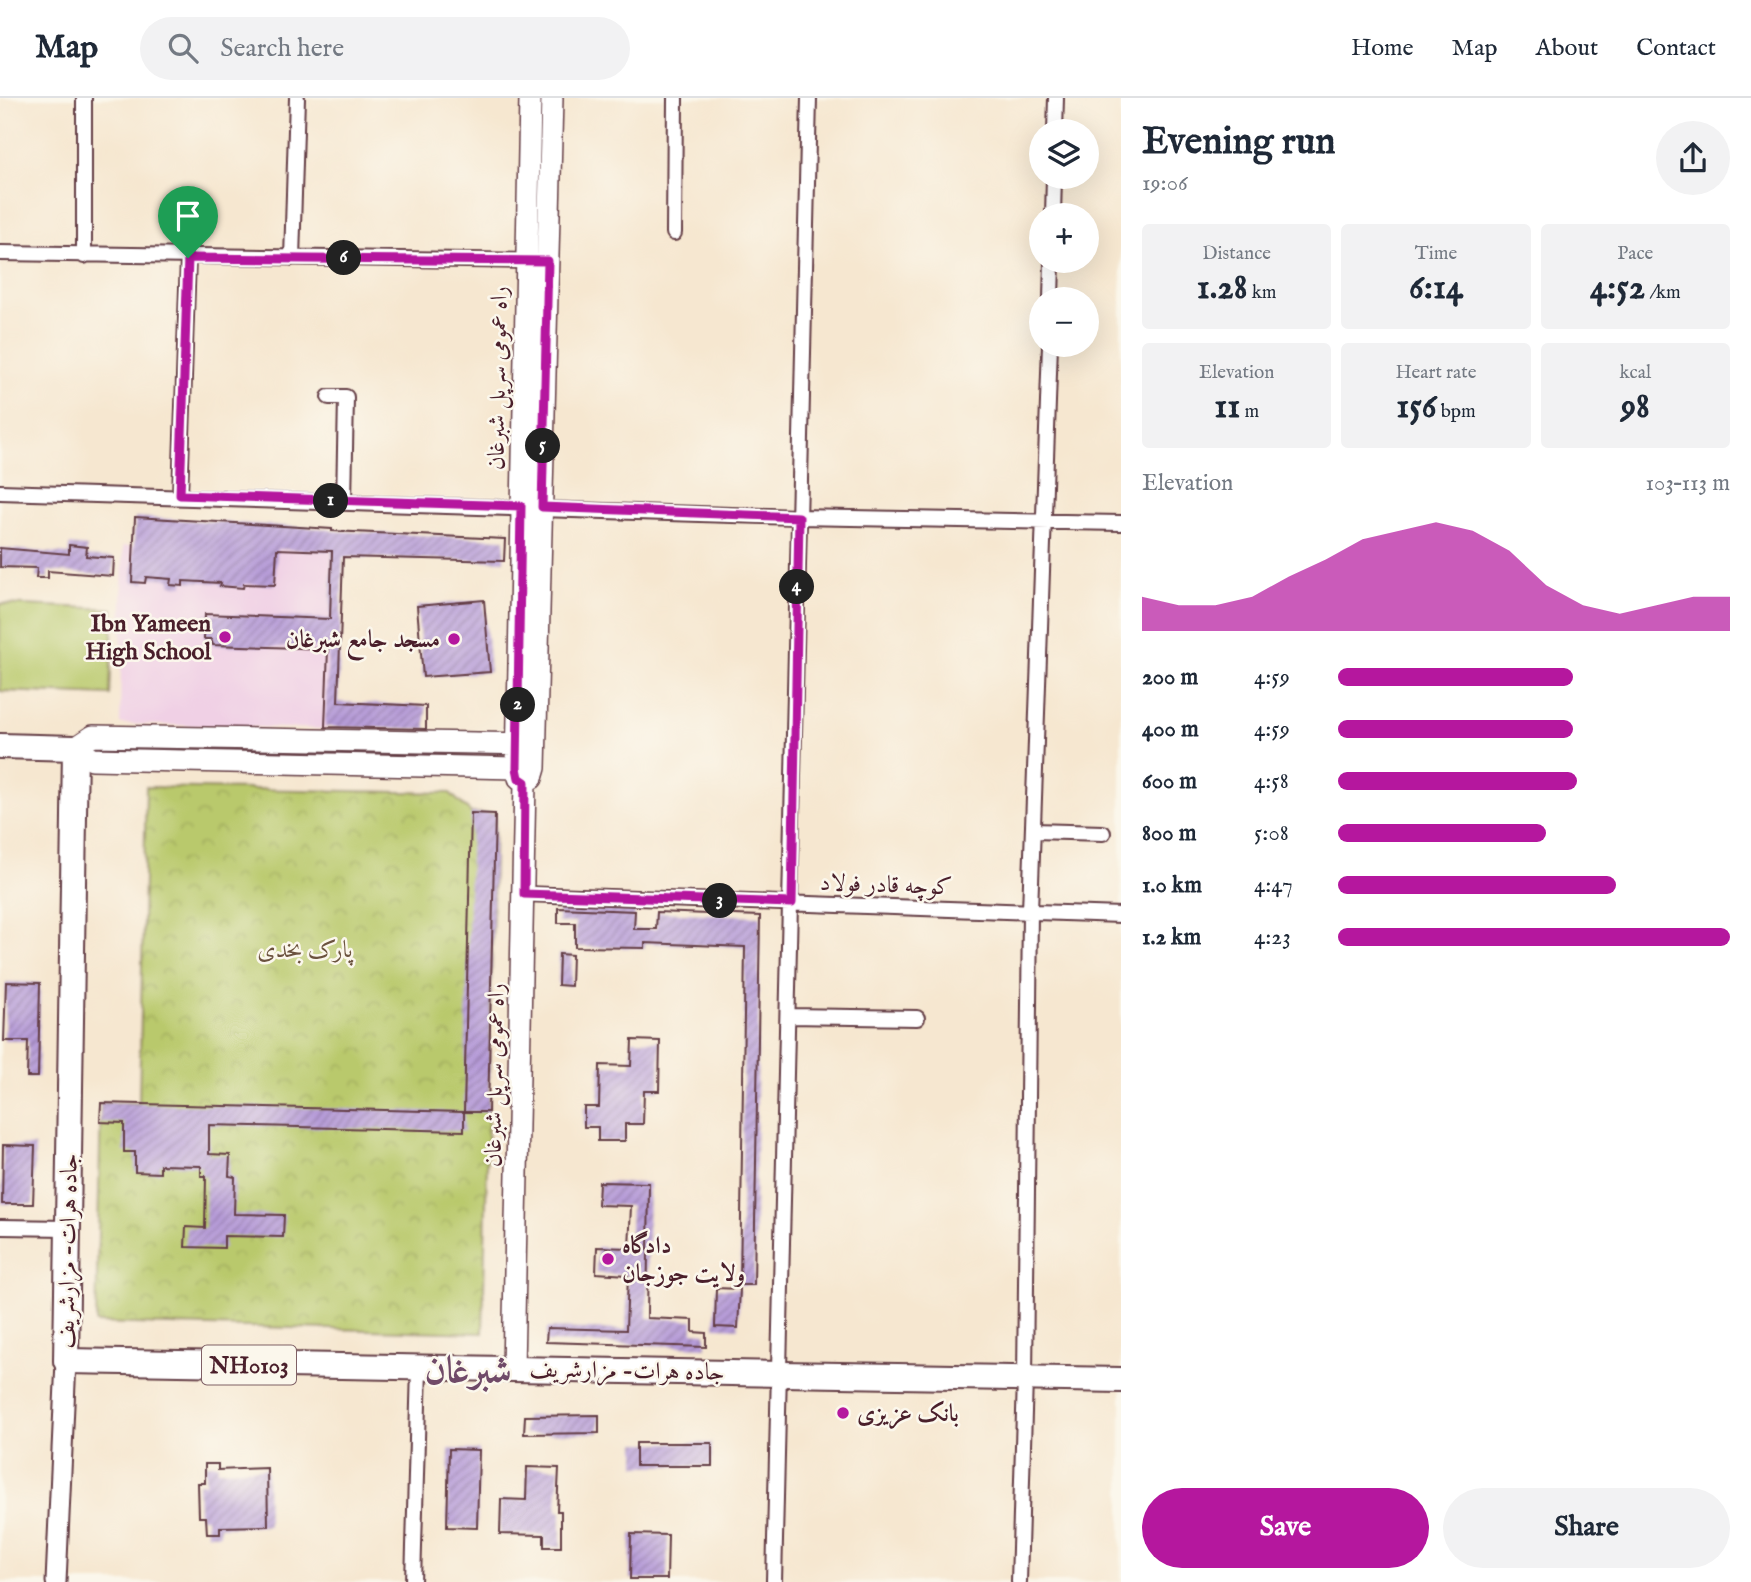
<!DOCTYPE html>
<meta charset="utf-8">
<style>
body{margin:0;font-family:"IM FELL English",Amiri,serif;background:#f2f2f3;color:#1f2937;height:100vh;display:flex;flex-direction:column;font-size:26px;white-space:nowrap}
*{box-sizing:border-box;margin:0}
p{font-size:23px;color:#747a83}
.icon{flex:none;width:38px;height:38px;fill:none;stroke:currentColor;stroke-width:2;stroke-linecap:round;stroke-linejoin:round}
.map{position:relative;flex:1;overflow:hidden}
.sheet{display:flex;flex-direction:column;background:#fff;width:630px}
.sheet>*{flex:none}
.tools{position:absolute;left:1029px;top:21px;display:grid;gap:14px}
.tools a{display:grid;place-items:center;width:70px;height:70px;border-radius:50%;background:#fff;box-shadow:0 7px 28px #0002;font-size:35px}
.pin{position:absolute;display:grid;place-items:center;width:60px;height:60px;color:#fff;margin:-72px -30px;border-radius:50% 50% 50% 0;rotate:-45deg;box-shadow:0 0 7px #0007}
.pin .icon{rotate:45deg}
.km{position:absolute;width:35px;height:35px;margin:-18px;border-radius:50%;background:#222;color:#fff;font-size:19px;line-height:35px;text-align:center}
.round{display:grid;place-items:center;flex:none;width:74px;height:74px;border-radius:37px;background:#f2f2f3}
.headline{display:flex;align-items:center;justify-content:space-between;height:119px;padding:0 21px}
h1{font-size:38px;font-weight:700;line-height:52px}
.stats{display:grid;grid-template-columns:repeat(3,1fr);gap:10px;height:119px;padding:7px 21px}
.stats div{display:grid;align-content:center;border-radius:7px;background:#f2f2f3;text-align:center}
.stats b{font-size:35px;font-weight:700}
.stats small{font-size:19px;font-weight:400}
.stats p{font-size:19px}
.chart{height:196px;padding:14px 21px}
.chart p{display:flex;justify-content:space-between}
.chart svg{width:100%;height:126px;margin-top:7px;fill:#b5179e;opacity:.7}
.button{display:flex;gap:14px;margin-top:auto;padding:14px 21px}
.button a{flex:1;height:80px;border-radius:42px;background:#b5179e;color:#fff;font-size:28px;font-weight:700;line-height:80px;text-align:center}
.button a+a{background:#f2f2f3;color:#1f2937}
ul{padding:0 21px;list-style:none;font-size:23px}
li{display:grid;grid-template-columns:112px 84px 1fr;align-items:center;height:52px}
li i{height:18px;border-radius:9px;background:#b5179e}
header{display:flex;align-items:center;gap:42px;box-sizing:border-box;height:98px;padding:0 35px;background:#fff;border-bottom:2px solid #e0e1e3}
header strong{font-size:33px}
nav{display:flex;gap:38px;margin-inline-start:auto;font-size:24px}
.search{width:490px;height:63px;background:#f2f2f3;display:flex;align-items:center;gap:18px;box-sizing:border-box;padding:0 24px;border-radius:38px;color:#747a83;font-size:26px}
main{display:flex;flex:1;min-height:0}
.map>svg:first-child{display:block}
</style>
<header>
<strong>Map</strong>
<div class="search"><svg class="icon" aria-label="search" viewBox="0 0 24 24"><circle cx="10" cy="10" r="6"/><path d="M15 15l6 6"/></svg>Search here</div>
<nav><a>Home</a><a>Map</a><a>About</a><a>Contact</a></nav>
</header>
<main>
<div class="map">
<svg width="1121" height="1484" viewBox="0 0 1121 1484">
<defs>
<pattern id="park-crowns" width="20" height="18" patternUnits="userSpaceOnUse" patternTransform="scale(1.75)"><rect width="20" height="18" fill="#b9c96c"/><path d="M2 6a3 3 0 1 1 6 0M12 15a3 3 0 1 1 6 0" fill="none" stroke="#a1ac5e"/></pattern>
<pattern id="building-hatch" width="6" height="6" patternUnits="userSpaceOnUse" patternTransform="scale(1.75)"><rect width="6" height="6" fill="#b69bd8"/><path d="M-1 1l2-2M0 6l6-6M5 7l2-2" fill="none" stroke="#967eaf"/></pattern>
</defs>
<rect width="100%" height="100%" fill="#fbf7ec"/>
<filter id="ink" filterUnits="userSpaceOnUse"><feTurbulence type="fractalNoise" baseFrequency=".0143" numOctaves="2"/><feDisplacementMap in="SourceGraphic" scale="14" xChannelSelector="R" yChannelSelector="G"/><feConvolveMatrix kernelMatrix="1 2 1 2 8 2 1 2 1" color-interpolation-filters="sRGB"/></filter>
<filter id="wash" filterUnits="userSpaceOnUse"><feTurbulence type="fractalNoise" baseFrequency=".00686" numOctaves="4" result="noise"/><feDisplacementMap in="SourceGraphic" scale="28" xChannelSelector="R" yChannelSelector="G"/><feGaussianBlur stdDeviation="1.57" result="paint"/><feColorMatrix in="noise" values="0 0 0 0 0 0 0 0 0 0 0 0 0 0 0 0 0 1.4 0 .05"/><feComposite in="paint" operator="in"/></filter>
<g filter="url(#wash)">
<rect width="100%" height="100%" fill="#f6e7d0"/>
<path fill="#f0d0e5" d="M123,448L331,453L327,631L120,626Z"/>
<path fill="url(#park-crowns)" stroke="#82744c" stroke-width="2" d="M146,689L450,695L471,715L495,716L483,1235L96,1225L101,1005H139Z"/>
<path fill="#b9c96c" stroke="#82744c" stroke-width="2" d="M0,506L113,511L110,597L0,593Z"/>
<g id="blocks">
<path fill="url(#building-hatch)" d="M135,419L332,431V433L505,441L504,463L343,459L338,604L426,608V631L325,629L328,551L213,547L211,541H204L205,516L330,521L332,453L277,451L275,487L244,486L243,490L220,488L221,485L183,483V488L170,487L171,481L146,479L145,485L132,484Z
M69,447L87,449L86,458L114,460L113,478L48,473V480H36L37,470L0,469V450L69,456Z
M484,502L490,574L423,579L417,508Z
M471,715L495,716L488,1014H464Z
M558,810L635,813L634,831H656L657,814L760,818L754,1187H740L745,849L645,845V850L575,849V825H558Z
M559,856L572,857L571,888L558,887Z
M6,884L40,885L38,979H27L28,943H4Z
M632,942L660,943L659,993H644L643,1026H625V1043H598V1029H584V1009H599L600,967L631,968Z
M101,1005L464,1014V1033L209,1027V1056L230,1057L229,1078L235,1079L234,1116L284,1117L283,1139L224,1138V1150L185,1149L186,1129L205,1130L206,1078H201V1068L160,1067V1075L135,1074V1054H124V1025L100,1024Z
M3,1047L35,1048L33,1106H2Z
M599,1084L649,1085L647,1220L693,1222V1234L706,1235V1249L546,1244L547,1230L626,1232L628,1177L596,1175L597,1149L629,1150L631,1108L598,1107Z
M716,1190L740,1191L738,1230L715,1229Z
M599,1317V1335L524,1336L525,1318Z
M636,1345H712V1368H636Z
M449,1351L479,1352L477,1430L447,1429Z
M205,1366H218V1372L267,1370L268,1428L220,1429V1436H207L206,1419H199L198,1385H205Z
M527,1369L559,1370L557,1413H561V1449H544V1437L500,1436L501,1401L526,1402Z
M631,1436L668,1437L667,1481H630Z"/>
</g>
</g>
<g filter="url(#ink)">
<use href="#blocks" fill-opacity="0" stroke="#643d44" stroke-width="2"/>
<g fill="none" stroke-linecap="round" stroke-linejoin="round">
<defs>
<path id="street" d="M1055,33L1056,0
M1053,117L1054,79
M674,135L675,0
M0,155L534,163
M84,158V0
M292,160L297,0
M1051,201L1052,163
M329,299H346L344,404
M0,394L798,419L1121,425
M180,397L188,160
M1034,733L1103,735
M524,796L1121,817
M789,918L917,920
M0,1129L68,1130
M413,1484L419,1270
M774,1484L809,0
M1019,1484L1025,1280L1030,813L1050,247"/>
<path id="secondary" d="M56,1484L66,1263"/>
<path id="primary" d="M517,670L92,661L75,650L93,638L535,646
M525,684L532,680L535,670L552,0
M513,1271L525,684L519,680L517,670L530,0"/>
<path id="highway" d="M0,648L75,650L66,1263L1121,1282"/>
</defs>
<use href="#street" stroke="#643d44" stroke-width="18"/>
<use href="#secondary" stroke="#643d44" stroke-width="23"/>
<use href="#primary" stroke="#643d44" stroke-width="24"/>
<use href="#highway" stroke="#643d44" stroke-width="28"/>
<use href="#street" stroke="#fff" stroke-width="14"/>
<use href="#secondary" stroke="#fff" stroke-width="19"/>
<use href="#primary" stroke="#fff" stroke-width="21"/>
<use href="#highway" stroke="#fff" stroke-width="24"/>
</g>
</g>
<g fill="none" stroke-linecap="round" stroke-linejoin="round" filter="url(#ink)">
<defs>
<path id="route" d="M188,160L548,163L542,409L799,419L792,805L524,796L525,684L519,680L517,670L521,408L180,397Z"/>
</defs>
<use href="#route" stroke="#fff" stroke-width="14"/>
<use href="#route" stroke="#b5179e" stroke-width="9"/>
</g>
<g fill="#b5179e" stroke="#fbf7ec" stroke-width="2.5">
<circle cx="225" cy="539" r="7"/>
<circle cx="454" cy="541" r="7"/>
<circle cx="608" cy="1161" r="7"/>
<circle cx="843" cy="1315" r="7"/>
</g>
<g text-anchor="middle" stroke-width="5" stroke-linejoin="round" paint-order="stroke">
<rect fill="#fbf7ec" stroke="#7f6065" stroke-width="2" x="202" y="1247.5" width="94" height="39" rx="5"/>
<g font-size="23" font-weight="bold" fill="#4a1f2b">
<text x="249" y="1275">NH0103</text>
</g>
<g font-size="24" fill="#4a1f2b" stroke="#fbf7ec">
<text transform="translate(497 280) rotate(-89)" y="8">راه عمومی سرپل شبرغان</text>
<text transform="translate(886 786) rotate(2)" y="8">کوچه قادر فولاد</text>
<text transform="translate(494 977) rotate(-89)" y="8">راه عمومی سرپل شبرغان</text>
<text transform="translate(67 1153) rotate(-89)" y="8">جاده هرات- مزارشریف</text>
<text transform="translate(627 1272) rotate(1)" y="8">جاده هرات- مزارشریف</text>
</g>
<g font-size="24" font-weight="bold" fill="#4a1f2b" stroke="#fbf7ec" text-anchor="end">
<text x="211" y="533">Ibn Yameen<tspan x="211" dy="28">High School</tspan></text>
<text x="440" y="549">مسجد جامع شبرغان</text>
<text x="622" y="1155" text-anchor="start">دادگاه<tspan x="622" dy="28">ولایت جوزجان</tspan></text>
<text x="857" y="1323" text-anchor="start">بانک عزیزی</text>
</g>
<g font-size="24" fill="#6b523e" stroke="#fbf7ec">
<text x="305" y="859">پارک بخدی</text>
</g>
<g font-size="38" font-weight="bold" fill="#704a68" stroke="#fbf7ec">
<text x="468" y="1284">شبرغان</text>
</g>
</g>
</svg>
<div class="tools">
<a><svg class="icon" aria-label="layers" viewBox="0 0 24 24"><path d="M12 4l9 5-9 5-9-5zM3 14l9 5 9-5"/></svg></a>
<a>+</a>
<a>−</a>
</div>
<div class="pin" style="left:188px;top:160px;background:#1e9e55"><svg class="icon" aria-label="arrive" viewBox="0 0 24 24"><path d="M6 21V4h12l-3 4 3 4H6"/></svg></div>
<b class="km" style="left:331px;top:403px">1</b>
<b class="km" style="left:518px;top:607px">2</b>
<b class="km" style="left:720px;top:803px">3</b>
<b class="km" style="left:797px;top:489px">4</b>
<b class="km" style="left:543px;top:348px">5</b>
<b class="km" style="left:344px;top:160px">6</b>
</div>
<section class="sheet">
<div class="headline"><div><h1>Evening run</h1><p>19:06</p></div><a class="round"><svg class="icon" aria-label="share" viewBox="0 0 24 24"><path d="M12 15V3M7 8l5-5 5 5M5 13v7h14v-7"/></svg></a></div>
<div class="stats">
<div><p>Distance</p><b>1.28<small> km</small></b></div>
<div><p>Time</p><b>6:14</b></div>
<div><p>Pace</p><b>4:52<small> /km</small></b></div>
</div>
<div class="stats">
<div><p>Elevation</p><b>11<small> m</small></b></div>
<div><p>Heart rate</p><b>156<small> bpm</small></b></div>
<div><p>kcal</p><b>98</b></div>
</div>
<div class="chart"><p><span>Elevation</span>103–113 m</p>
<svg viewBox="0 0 160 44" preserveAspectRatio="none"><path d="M0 44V32L10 35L20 35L30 32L40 25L50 19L60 12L70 9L80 6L90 9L100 16L110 28L120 35L130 38L140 35L150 32L160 32V44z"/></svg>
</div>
<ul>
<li><b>200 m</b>4:59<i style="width:60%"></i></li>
<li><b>400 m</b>4:59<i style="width:60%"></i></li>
<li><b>600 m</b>4:58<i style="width:61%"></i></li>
<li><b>800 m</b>5:08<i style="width:53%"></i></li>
<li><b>1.0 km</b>4:47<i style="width:71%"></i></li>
<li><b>1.2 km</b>4:23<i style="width:100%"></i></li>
</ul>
<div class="button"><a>Save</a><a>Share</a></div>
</section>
</main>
